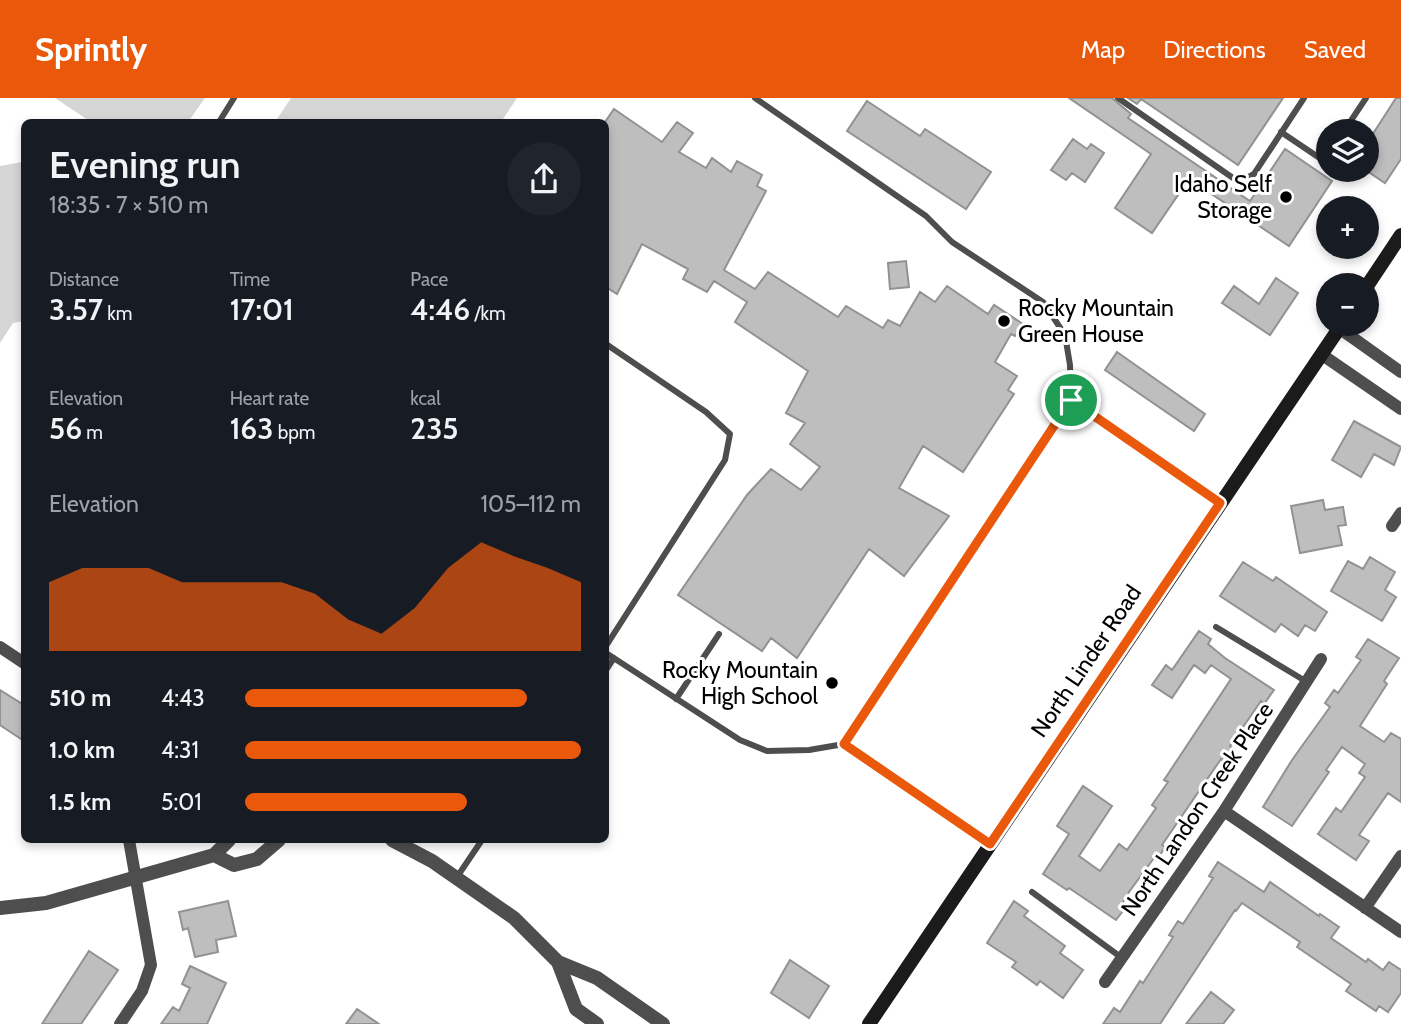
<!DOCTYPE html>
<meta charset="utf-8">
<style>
body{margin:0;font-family:Cabin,sans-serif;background:#20242c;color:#f1f3f6;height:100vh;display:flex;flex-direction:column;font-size:26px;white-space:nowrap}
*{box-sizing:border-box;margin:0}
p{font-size:23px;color:#9ea1a6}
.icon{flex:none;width:38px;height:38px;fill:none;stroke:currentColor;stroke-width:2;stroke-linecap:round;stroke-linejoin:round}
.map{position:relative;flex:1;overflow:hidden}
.panel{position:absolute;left:21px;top:21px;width:588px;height:724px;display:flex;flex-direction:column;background:#171b24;border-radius:10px;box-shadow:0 4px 10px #0003}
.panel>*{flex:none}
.controls{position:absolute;left:1316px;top:21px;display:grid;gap:14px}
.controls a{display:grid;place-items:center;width:63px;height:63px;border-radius:50%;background:#171b24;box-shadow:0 4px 10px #0003;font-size:35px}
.pin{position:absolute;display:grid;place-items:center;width:60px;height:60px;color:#fff;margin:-30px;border:4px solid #fff;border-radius:50%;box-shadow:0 2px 7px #0007}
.round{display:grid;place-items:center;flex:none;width:74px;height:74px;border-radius:37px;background:#20242c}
.summary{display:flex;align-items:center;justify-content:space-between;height:119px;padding:0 28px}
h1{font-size:38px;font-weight:600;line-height:52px}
.figures{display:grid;grid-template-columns:repeat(3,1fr);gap:10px;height:119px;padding:7px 28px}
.figures div{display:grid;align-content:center}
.figures b{font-size:30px;font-weight:600}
.figures small{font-size:19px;font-weight:400}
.figures p{font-size:19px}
.chart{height:196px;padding:14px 28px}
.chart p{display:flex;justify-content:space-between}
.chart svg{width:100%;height:126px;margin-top:7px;fill:#ea580c;opacity:.7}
ul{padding:0 28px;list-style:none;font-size:23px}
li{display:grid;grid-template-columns:112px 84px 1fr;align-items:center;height:52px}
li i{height:18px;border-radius:9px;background:#ea580c}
header{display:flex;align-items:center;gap:42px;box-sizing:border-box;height:98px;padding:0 35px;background:#ea580c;color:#fff}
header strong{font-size:33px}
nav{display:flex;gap:38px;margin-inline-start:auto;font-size:24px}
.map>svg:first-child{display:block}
</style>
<header>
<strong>Sprintly</strong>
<nav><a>Map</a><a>Directions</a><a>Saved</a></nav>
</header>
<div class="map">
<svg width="1401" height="926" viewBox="0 0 1401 926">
<rect width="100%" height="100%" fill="#fff"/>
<path fill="#d5d5d5" d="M55,0H205L188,24H91Z
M291,0H517L501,24H275Z
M22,64L24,65V223L13,225L0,245V68Z"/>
<path fill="#bebebe" stroke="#929292" stroke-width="2" d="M1069,0H1112L1131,16L1128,20L1250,103L1285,51L1332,83L1289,148L1189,81L1152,135L1115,110L1151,56Z
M1128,0H1283L1238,67L1141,1L1137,6Z
M1396,0H1401V61L1385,85L1367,73V45Z
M867,3L920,38L925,31L991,74L966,111L847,33Z
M614,11L662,44L677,24L693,35L679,54L706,70L712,60L731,74L737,63L762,77L757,88L766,93L724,172L755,191L768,174L838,219L846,208L883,230L888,222L900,228L920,194L935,204L947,188L988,216L994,207L1023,226L1015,238L1011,236L995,264L1017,278L1008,292L1014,296L963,374L923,348L899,390L949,418L904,478L869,451L797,560L771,540L762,553L678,497L747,397L771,371L801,392L820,369L790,346L805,325L786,315L808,273L735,224L747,204L714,183L707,194L683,181L688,171L642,146L617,196L606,189L605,24Z
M1073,41L1087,51L1091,46L1104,55L1085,84L1072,75L1066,82L1051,72Z
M906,163L909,189L890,191L888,165Z
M1276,180L1298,195L1270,237L1222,205L1234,188L1259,206Z
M1117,254L1205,316L1194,333L1105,272Z
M1354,323L1401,349L1394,367L1374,356L1361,379L1332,362Z
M1323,402L1325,412L1343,409L1346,427L1338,428L1342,447L1300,455L1291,408Z
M1370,459L1395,474L1385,492L1396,499L1382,523L1331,493L1348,463L1363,471Z
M1243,464L1273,483L1276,479L1327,514L1315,533L1305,527L1298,538L1281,526L1275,534L1220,498Z
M1199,533L1211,541L1208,546L1225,560L1274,592L1264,606L1261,603L1230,648L1235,652L1226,665L1221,661L1162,747L1165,749L1157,762L1154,760L1129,794L1122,806L1126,809L1116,822L1069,790L1067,792L1043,776L1069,736L1057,728L1083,688L1112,708L1079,758L1100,773L1119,746L1127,752L1156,710L1152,707L1168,684L1164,682L1231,581L1211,567L1205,575L1194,567L1172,600L1152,587L1166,567L1172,572Z
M1368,541L1399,560L1384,583L1387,586L1360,628L1384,644L1391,635L1401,641V704L1388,695L1359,737L1369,743L1356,762L1318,736L1336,710L1341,714L1365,679L1359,675L1365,666L1342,649L1326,672L1329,674L1292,728L1263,709L1292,662L1330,609L1325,605L1334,592L1338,595L1361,562L1356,559Z
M0,592L24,607V643L0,627Z
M1218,764L1264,794L1270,784L1319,818L1320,816L1339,829L1331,840L1366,864L1368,861L1383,872L1389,864L1401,872V895L1388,914L1379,908L1376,913L1346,893L1351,886L1297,849L1300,844L1242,805L1236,813L1235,812L1160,926H1103L1114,910L1120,914L1140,883L1143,885L1173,839L1169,837L1178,823L1183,826L1213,780L1209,778Z
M228,803L236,838L216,842L218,854L195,859L188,830L183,832L179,814Z
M1014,803L1028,813L1024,818L1065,848L1060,855L1083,872L1063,900L1040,883L1037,887L1012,869L1016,864L987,845Z
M89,853L118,872L81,926H42Z
M790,862L829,888L809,920L771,895Z
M190,868L226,885L207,926H161L173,909L179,913L190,890L182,886Z
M1211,894L1234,912L1223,926H1186Z
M357,911L379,926H346Z"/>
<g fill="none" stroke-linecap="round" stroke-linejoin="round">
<path stroke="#4e4e4e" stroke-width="6" d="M755,0L926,118L952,144L1043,204L1065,237L1070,267L1071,302L1220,404
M1118,0L1233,80L1243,82L1254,76L1304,0
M219,24L234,0
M1344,33L1366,0
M1281,34L1324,63L1328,57
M606,246L706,314L730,336L725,362L606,548
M1216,529L1307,584
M606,555L740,642L767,653L809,652L844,646L1071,302
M606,572L614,560
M676,601L719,536
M844,646L990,746
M457,779L482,742
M1032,794L1122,860"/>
<path stroke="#4e4e4e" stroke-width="12" d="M1339,230L1401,274
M1321,256L1401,311
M1392,428L1401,415
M0,549L24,565
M1224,713L1401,834
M1365,810L1401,758
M1105,884L1224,713L1321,561
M120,926L142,893L151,867L129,742"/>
<path stroke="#4e4e4e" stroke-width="14" d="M229,742L214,757L234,767L257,761L279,742
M392,742L432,763L514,820L558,864L576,911L597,926
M0,810L46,805L214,757
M558,864L597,880L663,926"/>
<path stroke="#1b1b1b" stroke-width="14" d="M1367,188L1401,137
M869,926L1342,226"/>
</g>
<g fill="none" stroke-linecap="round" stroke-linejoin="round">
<defs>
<path id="route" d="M1071,302L1220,405L990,746L844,646Z"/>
</defs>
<use href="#route" stroke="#fff" stroke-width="14"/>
<use href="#route" stroke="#ea580c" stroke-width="9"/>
</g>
<g fill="#000" stroke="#fff" stroke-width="2.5">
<circle cx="1286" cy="99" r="7"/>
<circle cx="1004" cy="223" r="7"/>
<circle cx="832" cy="585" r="7"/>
</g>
<g text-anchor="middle" stroke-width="6" stroke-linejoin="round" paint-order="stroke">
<g font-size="23" fill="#000" stroke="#fff" text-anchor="end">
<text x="1272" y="94">Idaho Self<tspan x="1272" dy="26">Storage</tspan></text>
<text x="1018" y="218" text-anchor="start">Rocky Mountain<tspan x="1018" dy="26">Green House</tspan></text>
<text x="818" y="580">Rocky Mountain<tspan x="818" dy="26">High School</tspan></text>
</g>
<g font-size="23" fill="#000" stroke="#fff">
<text transform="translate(1086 563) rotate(-56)" y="8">North Linder Road</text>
<text transform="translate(1197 711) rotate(-56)" y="8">North Landon Creek Place</text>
</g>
</g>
</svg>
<div class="controls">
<a><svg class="icon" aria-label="layers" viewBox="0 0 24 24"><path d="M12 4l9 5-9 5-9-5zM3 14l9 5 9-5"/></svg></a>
<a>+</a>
<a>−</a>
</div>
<div class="pin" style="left:1071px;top:302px;background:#1e9e55"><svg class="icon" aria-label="arrive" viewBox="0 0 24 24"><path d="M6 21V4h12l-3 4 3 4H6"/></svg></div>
<section class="panel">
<div class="summary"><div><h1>Evening run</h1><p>18:35 · 7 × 510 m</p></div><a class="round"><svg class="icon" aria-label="share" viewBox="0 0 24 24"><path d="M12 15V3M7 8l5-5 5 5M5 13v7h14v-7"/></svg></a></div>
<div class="figures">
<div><p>Distance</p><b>3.57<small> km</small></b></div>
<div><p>Time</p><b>17:01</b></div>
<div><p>Pace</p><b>4:46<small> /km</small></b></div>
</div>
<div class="figures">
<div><p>Elevation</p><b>56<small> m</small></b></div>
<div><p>Heart rate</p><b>163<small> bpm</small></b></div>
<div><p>kcal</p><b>235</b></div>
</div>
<div class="chart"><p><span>Elevation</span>105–112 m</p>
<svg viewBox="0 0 160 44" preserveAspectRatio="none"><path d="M0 44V20L10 15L20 15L30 15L40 20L50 20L60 20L70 20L80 24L90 33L100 38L110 29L120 15L130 6L140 11L150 15L160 20V44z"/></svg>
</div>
<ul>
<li><b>510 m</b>4:43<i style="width:84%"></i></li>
<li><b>1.0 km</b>4:31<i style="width:100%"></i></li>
<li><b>1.5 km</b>5:01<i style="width:66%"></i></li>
</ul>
</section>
</div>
